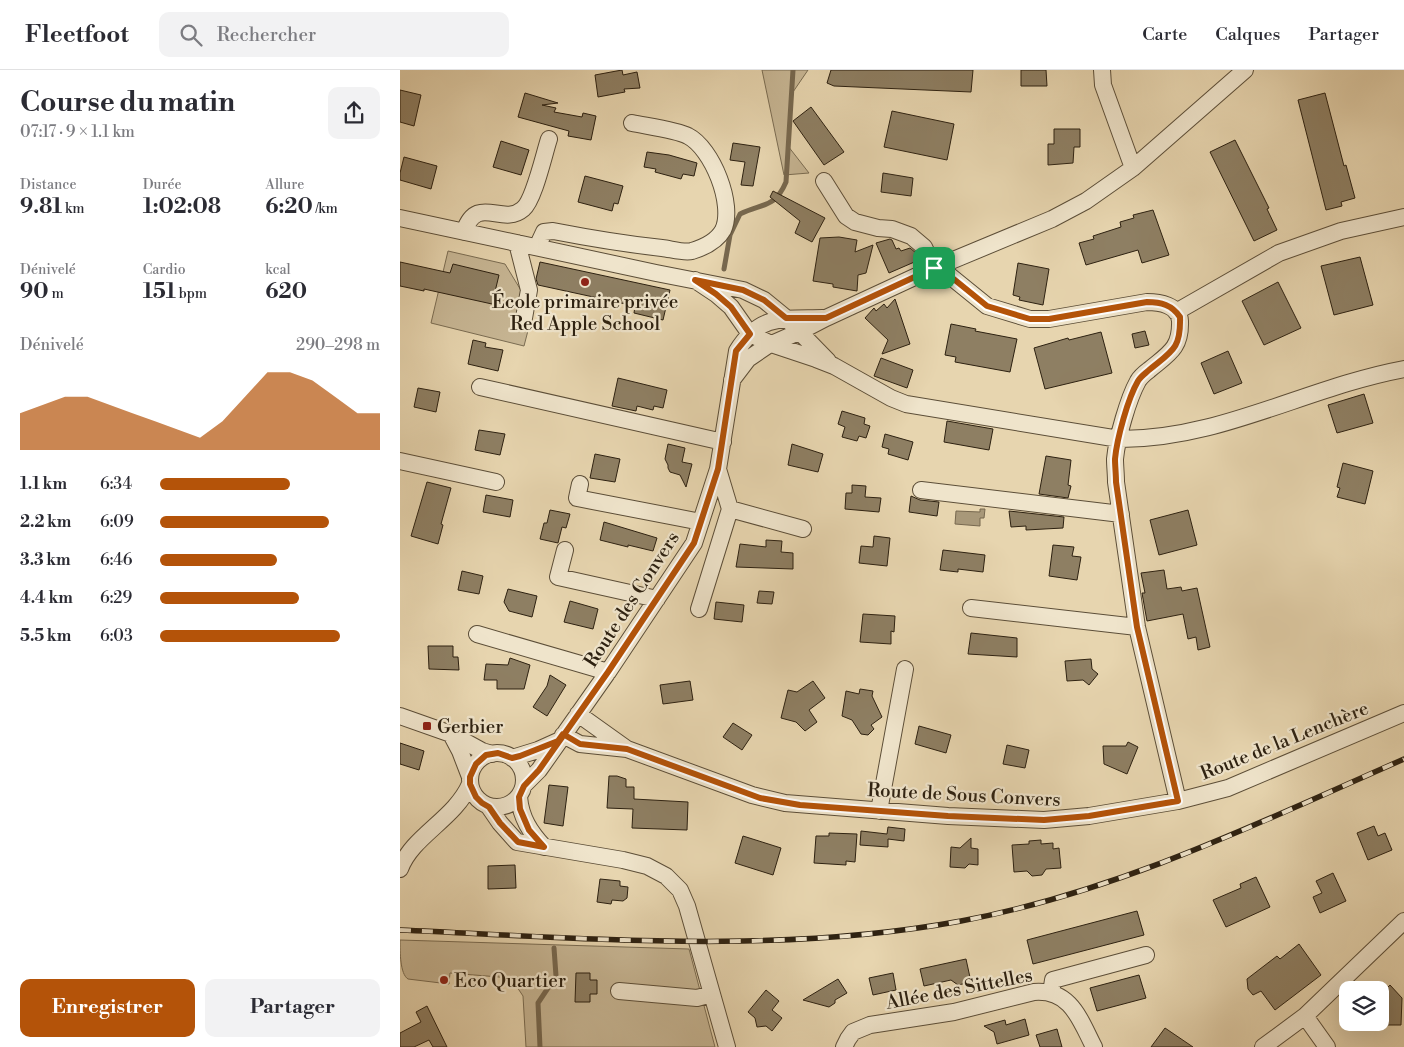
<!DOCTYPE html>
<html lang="fr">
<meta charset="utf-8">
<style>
body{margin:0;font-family:"Libre Bodoni",serif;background:#f2f2f3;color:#2b2b33;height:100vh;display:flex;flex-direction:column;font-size:19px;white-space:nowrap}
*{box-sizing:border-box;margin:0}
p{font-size:16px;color:#7c7c81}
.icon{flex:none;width:28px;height:28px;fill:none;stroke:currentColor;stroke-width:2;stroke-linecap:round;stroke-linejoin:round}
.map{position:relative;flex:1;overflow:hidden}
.side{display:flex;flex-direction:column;background:#fff;width:400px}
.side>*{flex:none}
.controls{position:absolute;left:939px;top:911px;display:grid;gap:10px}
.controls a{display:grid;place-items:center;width:50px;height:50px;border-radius:10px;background:#fff;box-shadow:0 5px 20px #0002;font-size:25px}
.pin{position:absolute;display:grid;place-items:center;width:42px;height:42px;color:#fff;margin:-21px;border-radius:10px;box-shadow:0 2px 8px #0006}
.round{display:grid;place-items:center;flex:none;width:52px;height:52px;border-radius:10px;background:#f2f2f3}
.head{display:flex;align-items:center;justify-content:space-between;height:85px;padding:0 20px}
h1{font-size:28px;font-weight:700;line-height:38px}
.figures{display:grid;grid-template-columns:repeat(3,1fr);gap:8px;height:85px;padding:5px 20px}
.figures div{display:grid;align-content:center}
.figures b{font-size:21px;font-weight:700}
.figures small{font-size:14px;font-weight:400}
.figures p{font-size:14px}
.chart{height:140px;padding:10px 20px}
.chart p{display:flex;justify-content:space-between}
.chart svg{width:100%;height:90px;margin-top:5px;fill:#b45309;opacity:.7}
.primary-button{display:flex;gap:10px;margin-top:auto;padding:10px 20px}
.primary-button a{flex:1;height:58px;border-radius:10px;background:#b45309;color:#fff;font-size:20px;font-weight:700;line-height:58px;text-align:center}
.primary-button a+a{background:#f2f2f3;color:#2b2b33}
ul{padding:0 20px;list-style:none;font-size:16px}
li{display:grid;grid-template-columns:80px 60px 1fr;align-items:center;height:38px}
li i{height:12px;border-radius:6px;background:#b45309}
header{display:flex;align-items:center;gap:30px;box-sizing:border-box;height:70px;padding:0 25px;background:#fff;border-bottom:1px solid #e1e1e2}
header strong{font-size:24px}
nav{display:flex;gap:28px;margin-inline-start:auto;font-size:18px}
.search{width:350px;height:45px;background:#f2f2f3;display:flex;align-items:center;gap:12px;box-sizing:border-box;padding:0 18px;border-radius:10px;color:#7c7c81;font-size:19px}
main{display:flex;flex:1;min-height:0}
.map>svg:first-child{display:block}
</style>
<header>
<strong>Fleetfoot</strong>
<div class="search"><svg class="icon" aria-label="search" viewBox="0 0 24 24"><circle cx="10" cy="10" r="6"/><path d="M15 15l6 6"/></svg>Rechercher</div>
<nav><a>Carte</a><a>Calques</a><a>Partager</a></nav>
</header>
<main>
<section class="side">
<div class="head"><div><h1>Course du matin</h1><p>07:17 · 9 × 1.1 km</p></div><a class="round"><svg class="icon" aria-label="share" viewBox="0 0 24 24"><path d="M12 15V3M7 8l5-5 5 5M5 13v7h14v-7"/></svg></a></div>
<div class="figures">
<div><p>Distance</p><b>9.81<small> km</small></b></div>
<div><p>Durée</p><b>1:02:08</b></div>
<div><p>Allure</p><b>6:20<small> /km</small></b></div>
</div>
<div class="figures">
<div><p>Dénivelé</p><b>90<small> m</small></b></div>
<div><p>Cardio</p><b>151<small> bpm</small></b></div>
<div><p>kcal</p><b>620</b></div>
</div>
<div class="chart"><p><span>Dénivelé</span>290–298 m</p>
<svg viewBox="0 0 160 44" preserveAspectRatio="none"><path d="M0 44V26L10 22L20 18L30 18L40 22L50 26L60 30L70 34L80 38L90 30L100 18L110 6L120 6L130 10L140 18L150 26L160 26V44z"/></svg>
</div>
<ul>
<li><b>1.1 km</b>6:34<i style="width:59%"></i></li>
<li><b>2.2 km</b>6:09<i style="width:77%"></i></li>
<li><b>3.3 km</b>6:46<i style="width:53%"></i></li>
<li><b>4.4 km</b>6:29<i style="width:63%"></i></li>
<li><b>5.5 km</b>6:03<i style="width:82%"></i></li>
</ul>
<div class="primary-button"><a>Enregistrer</a><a>Partager</a></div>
</section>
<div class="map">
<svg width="1004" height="977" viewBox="0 0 1004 977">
<rect width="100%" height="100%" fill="#e7d5af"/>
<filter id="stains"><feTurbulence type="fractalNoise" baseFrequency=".004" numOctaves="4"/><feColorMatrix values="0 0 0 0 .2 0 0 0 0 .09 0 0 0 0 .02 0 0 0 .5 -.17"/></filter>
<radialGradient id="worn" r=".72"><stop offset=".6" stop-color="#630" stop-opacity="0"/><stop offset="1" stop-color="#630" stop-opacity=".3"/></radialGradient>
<path fill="#c7b694" stroke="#7a6c52" d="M362,0H408L393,22L388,76L409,103L384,105Z
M48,181L105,194L122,222L131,249L124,276L31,253Z
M0,870L289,879L315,977H126L123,926L111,908L50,903L49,914L8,909C0,904 0,882 0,870Z"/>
<path fill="#a89879" stroke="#77684f" d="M580,439H585L584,448H580V456L555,454L556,441L580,442Z"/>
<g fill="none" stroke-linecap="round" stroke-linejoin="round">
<path stroke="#77684f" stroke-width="5" d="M324,199L330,165L340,144C363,133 375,138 386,112L393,0
M140,977L138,933L156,906L154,878"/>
</g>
<path fill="#8e7f63" stroke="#2d2111" d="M222,0L223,5L237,2L240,18L224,19L225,22L198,27L195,5Z
M431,0H573L571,22L434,16L427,13Z
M621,0H646L647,16H621Z
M0,20L21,25L14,56L0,52Z
M125,23L158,33L142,35L156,38L154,42L182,47L183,43L196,46L191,70L168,66L169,61L118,47Z
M925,23L944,96L946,95L955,128L941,132L942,136L926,140L898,30Z
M411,37L444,82L424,95L393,51Z
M492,41L554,54L547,90L484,77Z
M654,59H680V77H674L673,93L648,95V74H654Z
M835,70L869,138L867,139L877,160L854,171L810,82Z
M101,71L129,80L121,105L93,97Z
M333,73L360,77L353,116L341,115L345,92L330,90Z
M247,82L269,85L297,93L294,106L283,104L281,109L255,102L256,99L244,97Z
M4,87L37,96L31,119L0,110V103Z
M483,103L513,108L511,126L481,122Z
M185,106L223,116L218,134L214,133L212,141L178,132Z
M373,121L425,148L412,172L395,163L400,151L370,127Z
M753,140L769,185L742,193L738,180L686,195L679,173L694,169L693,166L721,157L720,152L734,148L733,145Z
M439,167L457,170L455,182L473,175L466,203L458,205L457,221L433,217V214L413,211L420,168Z
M490,169L492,170L496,179L499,178L501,181L510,178L516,183L519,190L489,203L476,173Z
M960,187L973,235L934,245L921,196Z
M0,192L50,203L53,194L99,205L92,234L24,219V221L0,216Z
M140,192L270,220L263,250L234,243L235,236L138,215L136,209Z
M618,193L649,199L643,235L619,230L620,227L613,225Z
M878,212L901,258L864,275L842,231Z
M495,229L510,274L482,284L488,270L465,248L474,238L476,241L484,234L487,238Z
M551,254L576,259L575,261L617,269L610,302L555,292L556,287L545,285Z
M745,261L749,275L735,278L732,264Z
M701,262L712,303L645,319L634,278L668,268L669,270Z
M73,270L86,273L85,277L103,280L98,301L68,294Z
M828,281L842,313L814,324L801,293Z
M481,288L513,300L507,318L474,306Z
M218,308L267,320L263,338L254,336L253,340L237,336L236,341L212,336Z
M18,318L40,322L36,342L14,337Z
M964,324L973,353L937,363L928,335Z
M442,341L465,348L464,354L470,356L466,368L459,366L457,371L442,367L445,357L438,354Z
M547,351L593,359L589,380L544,372Z
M79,360L105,364L100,385L75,380Z
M485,364L513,372L508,390L488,384L489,379L482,377Z
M268,374L285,378L282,392L292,394L286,417L280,405L270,402L268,398V395L265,389Z
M392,374L423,384L418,402L388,395Z
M195,384L220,389L215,412L190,408Z
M646,386L671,390L668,415L671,416L668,428L639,424Z
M943,393L973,401L965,434L937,427L940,418L937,417Z
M27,412L51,418L41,454L43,455L38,474L11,466Z
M452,415L466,416L465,427L481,428L479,442L445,439L446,423H452Z
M86,425L113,430L110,447L83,442Z
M511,426L520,430L539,432L537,446L509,442Z
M150,440L170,444L166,458L162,457L158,473L140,469L144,453H147Z
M788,440L797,475L759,485L750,450Z
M609,441L664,447L663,458L626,460V456L611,457Z
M204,452L257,468L253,481L228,475V477L200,470Z
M474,466L490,468L487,496L459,493L461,476L473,477Z
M366,470L382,471L381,482L393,483V499L336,497L340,474L366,477Z
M653,475L674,477L672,486L681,487L677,510L649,506Z
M543,480L585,485L583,502L558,499V502L540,500Z
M764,500L767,519L781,517L782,521L797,518L810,577L798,580L796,567L788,569L783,544L747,551L742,523H745L741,503Z
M62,501L83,506L79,524L58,520Z
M108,519L137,526L132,547L109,541L104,532Z
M359,521L374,522L372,534L357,533Z
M170,531L198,539L193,559L164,552Z
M316,532L344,535L342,552L314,549Z
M463,544L495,546L494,562L491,561V574L460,572Z
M571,563L617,568V587L568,584Z
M28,576H53V587H58L59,600L29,599Z
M110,588L130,595L124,619H97V610H84L86,594L108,595Z
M691,589L692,599L698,604L689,615L683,610L667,611L665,591Z
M150,605L166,615L147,646L133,637L147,616Z
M290,611L293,630L263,634L260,615Z
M413,611L425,628L409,640L417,652L405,661L396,652L381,648L388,620L397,622Z
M460,619L473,621L472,626L482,647L471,655L474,659L468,665L461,664L452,650L442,646L446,621L459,624Z
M333,653L352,665L342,680L323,667Z
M519,656L551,665L546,683L515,674Z
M728,672L738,677L727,704L704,694L703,676H726Z
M0,673L24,681L19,700L0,694Z
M607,675L629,680L625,698L603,694Z
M209,706H217L226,709V717H234V729L288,732L287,760L232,758L233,739L207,738Z
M149,715L168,717L163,756L144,753Z
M974,756L978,766L985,763L992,780L968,790L957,763Z
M488,757L505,759L504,771L488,769V777L460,775L461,761L487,764Z
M429,763L457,764L455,792L446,791V795L414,793L416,766H429Z
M343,766L381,778L373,805L335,793Z
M571,768V778L578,779V795L569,794L565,798L550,797L551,777L560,778Z
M641,770V774L653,773V779L659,778L661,798L646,799L642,805L632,806L627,801L614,802L612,775L629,774V771Z
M115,795L116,818L88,819V796Z
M933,803L946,831L920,843L913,827L922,823L916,811Z
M856,807L870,837L826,857L813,830L841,818L840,814Z
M200,809L220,811V816L228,817L227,828L223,831L212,830L211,834L197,832Z
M737,841L744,865L633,894L627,870Z
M899,874L921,905L875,940L861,921L853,925L848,919L847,909L877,886L880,889Z
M566,889L571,912L558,915L551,910L524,916L520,899Z
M176,903H190V910H197V924H190V932H175Z
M493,903L496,920L473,925L469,908Z
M739,905L746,928L697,941L690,918Z
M438,909L447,923L435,930V933L429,937L403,930Z
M990,915L1002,928L1001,955H980V925Z
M366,920L379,931L372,940L382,948L372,961L366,956L357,957L355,948L348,942Z
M27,936L47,977H33L29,970L14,977H0V963L21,952L16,942Z
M625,949L629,965L597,974L594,962L584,956L605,950L606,955Z
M765,958L793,977H751Z
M657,959L662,977H640L636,965Z"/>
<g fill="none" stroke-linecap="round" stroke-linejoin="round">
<defs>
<path id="minor" d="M702,0L703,15L733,98
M424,111L446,146L455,152L478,158L492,159L511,166L524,177L534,198L550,206L587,236L630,249H649L747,232C759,232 779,235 780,251C781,279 768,284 749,300C745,303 741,306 738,311C728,329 717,368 715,389C715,396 716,404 716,412L737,557L778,731
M0,148L256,203L343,220L364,230L386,248L428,291
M64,162C77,123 102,157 123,139C134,130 144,84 149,69
M117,173L129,220L124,248
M137,177L144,162L153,161C189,168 225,174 262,178C271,179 284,183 292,181C305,177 317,171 323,160C335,135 312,78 288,66C277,60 246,56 232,53
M295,210L316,224L331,237L350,264L371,274L416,289L434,296L491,328L506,334L719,369C819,370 907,317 1004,299
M776,242L879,183L941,161L1004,147
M332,310L348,289L367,276L401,261L426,248L534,198L652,149L686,131L733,98L845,0
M80,317L323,372
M0,391L96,412
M318,399L330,439L403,459
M180,414L177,428L301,452
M521,420L721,444
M165,480L158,507L257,529
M571,538L737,557
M299,539L330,439
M77,564L208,602
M178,644L227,679
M0,646L51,664L82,681L92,684
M51,664L60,681L70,707
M163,665L180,674L227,679L352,725L385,733L548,746L644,750L689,746L778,731L828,718L1004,643
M70 710a27 27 0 1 1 54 0a27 27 0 1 1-54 0Z
M112,688L138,680L158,671
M124,715L139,700L208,602L294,473L318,399L337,281C360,243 385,249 423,248
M119,727C121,748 130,762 144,777
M89,737L100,753L117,772L223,790L247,796L266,806L280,820L287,836L327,977
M479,741L505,599
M0,799C12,766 55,749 70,714
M219,921L297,928L312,924
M651,923L653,910L746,885
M905,946L927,977
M444,977L448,969L453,962L470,955L554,942L634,922C671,919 680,950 694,977
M863,977L905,946L1004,851"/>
</defs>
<use href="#minor" stroke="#5c4e38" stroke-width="18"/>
<use href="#minor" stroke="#efe4cb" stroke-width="16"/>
<defs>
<path id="rail" d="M0,860C186,868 376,885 561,851C717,822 859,753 1004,689"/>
</defs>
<use href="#rail" stroke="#2d2111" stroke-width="5.5"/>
<use href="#rail" stroke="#efe4cb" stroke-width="4" stroke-dasharray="11" stroke-linecap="butt"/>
</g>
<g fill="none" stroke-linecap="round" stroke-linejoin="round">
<defs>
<path id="route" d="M534,198L426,248H386L364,230L343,220L295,210L316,224L331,237L350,264L336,281L318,399L294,473L208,602L139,700L124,716L119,727L120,739L129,760L144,777L118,772L100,753L89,737L82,733L76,727L70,714V707L76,694L86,685L98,683L112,688L120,686L158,671L163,664L180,674L227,679L360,728L400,735L548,746L644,750L689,746L778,731L737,557L716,412C716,404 715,396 715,389C717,368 728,328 738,311C741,306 746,303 749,300C772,281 781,279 780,247C772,235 761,232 747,232L649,249H630L587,236L550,206L534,198"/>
</defs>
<use href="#route" stroke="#fff" stroke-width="10"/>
<use href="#route" stroke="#b45309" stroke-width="6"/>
</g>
<g fill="#8f2418" stroke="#efe4cb" stroke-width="2">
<circle cx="185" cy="212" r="5"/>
<rect x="22" y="651" width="10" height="10" rx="2.5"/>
<circle cx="44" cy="910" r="5"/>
</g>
<g text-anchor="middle" stroke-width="4.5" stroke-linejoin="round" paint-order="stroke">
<g font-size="19" fill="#2d2111" stroke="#efe4cb" text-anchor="start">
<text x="185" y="238" text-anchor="middle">École primaire privée<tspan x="185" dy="22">Red Apple School</tspan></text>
<text x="37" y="663">Gerbier</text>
<text x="54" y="917">Eco Quartier</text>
</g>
<g font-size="19" fill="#2d2111" stroke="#efe4cb">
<text transform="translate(231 529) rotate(-57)" y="7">Route des Convers</text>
<text transform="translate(884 670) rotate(-22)" y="7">Route de la Lenchère</text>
<text transform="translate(564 724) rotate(3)" y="7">Route de Sous Convers</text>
<text transform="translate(559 918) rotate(-11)" y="7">Allée des Sittelles</text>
</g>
</g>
<rect width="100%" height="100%" filter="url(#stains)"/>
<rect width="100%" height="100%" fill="url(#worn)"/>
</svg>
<div class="controls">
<a><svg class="icon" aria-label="layers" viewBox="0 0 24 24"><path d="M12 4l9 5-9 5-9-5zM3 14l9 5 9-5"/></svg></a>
</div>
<div class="pin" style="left:534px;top:198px;background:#1e9e55"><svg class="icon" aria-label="arrive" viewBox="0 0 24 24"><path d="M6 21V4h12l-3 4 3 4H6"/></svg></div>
</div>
</main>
